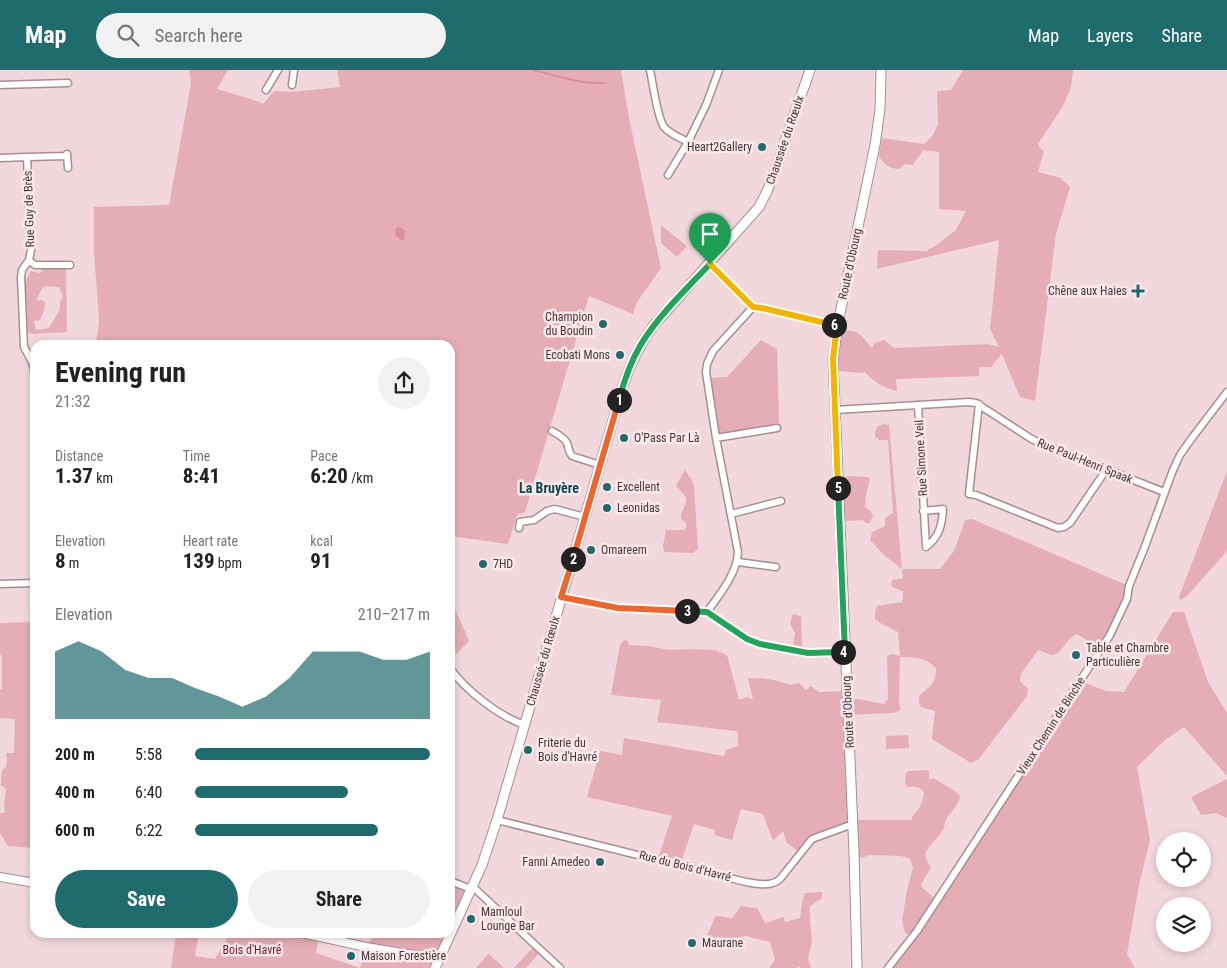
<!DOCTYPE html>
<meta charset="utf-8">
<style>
body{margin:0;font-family:"Roboto Condensed",sans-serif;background:#f2f2f2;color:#222;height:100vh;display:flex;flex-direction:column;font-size:19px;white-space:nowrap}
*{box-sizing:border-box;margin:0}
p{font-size:16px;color:#767676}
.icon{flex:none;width:28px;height:28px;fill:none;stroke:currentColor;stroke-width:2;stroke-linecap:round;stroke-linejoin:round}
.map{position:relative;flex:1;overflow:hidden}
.side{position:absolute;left:30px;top:270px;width:425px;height:598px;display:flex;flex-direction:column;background:#fff;border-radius:15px;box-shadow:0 2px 8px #0003}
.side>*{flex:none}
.tools{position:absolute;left:1156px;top:762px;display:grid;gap:10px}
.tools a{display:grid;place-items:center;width:55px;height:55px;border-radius:50%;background:#fff;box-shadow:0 2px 8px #0003;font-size:25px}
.pin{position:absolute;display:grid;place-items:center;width:42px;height:42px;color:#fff;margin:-51px -21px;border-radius:50% 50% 50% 0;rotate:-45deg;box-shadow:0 0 5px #0007}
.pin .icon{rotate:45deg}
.km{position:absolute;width:25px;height:25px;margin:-12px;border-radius:50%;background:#222;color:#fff;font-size:14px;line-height:25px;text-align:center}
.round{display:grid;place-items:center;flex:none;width:52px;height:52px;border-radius:26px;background:#f2f2f2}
.summary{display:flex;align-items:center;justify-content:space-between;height:85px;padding:0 25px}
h1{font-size:28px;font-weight:700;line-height:38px}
.metrics{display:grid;grid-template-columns:repeat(3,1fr);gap:8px;height:85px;padding:5px 25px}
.metrics div{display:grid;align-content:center}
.metrics b{font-size:21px;font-weight:700}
.metrics small{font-size:14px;font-weight:400}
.metrics p{font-size:14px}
.chart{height:140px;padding:10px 25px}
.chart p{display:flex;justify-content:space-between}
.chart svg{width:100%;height:90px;margin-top:5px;fill:#1f6c6f;opacity:.7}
.button{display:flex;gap:10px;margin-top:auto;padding:10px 25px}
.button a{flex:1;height:58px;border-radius:30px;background:#1f6c6f;color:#fff;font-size:20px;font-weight:700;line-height:58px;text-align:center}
.button a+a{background:#f2f2f2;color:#222}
ul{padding:0 25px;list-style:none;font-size:16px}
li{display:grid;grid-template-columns:80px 60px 1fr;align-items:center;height:38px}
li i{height:12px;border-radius:6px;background:#1f6c6f}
header{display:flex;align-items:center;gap:30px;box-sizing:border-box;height:70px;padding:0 25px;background:#1f6c6f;color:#fff}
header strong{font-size:24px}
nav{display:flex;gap:28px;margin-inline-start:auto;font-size:18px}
.search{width:350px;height:45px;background:#f2f2f2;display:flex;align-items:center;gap:12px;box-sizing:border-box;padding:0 18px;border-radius:28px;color:#767676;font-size:19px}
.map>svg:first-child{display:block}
</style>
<header>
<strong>Map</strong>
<div class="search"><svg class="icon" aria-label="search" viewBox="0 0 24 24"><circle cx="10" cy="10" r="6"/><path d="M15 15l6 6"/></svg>Search here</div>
<nav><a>Map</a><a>Layers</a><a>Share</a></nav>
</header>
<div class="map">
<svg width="1227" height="898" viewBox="0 0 1227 898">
<rect width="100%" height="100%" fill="#f2d8dc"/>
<path fill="#e5aeb6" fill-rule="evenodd" d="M189,0H228L217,19L257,31L263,34L274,21L291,22L340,17L337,0H621L630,53L661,198L637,232L633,244L589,226L525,442L517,445L508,474L450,466V275H96L99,251L94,181V137L169,135L191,14Z
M963,0H1073L1071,18L1062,38L1038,74L1040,78L1044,81L1038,102L1061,108L1070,117L1056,164L1035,331L1020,327L1002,284L991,297H979V306L896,309L897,321C882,317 875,313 865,302L861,303L839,301C834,290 838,275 840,263C856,255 862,267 872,278L875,273L884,270L894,278L988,274L999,277L990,259L999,170L877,199L878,180L926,181L935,176L956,160L966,141L939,139V82L923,80L913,95L905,94L899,99C889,99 885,94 879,87L882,68L924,74L933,65L938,54L937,21L951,20Z
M661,155L687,176L677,187L661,173Z
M43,196L64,197L66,199L67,262L32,264L25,261L24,215L29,204L31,201L40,203L42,201ZM46,216L59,217L63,227L60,232V238L59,241L49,258L36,260L34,253L35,250L37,251L40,250C43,244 45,238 45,232L41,230L38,231L37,228L43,217Z
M761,270L777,279L779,353L777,354V358L716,368L707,308L727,307Z
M884,354L889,355L902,499H940L954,481L965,450L972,449L1129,516L1127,529L1102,577L1096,576L1077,564C1067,567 1062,584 1053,585C1049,585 1042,581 1038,580L1021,604L1020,611L1028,619L1027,626L978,690L971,693L932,669L935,641L921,637L919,632V626C930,616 936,614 936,598C925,587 914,587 900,587L899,634L901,639L897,642L891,643L848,645L853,750H912V747C920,739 922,733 924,722C920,717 915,716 908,717L905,714L906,703L909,701L929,700V710L933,708C942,714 953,718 960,726C959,736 950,742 946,750C944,754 945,758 942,761C937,770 930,773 925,784L927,791L931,797L921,815C925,822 932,824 936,831L1080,611L1106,621L1124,622L1173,542H1184L1208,612L1227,643V706L1184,657L1165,670L1137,697L1150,770L1139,815L1127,884L1135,898H888L911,865L905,863L902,851L907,820L913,797L910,789L901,786L868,785C864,788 861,788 856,787L853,754L812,769L801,783L787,773L783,761L773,771L763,744L741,739L732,770L714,765L715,760L694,754L680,795L658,789L672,746L587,727L600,681L622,685L624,668L724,686L726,680L738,676V662L736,661L657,652L661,630L611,625L620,575L624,570L628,571L629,575L648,576L670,580L687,579L715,580L727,585L739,630L747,627L753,630L748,608C763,608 776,609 790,615L799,613L806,620L811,616L819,622L847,621L852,630L858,629L884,634L888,629L887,586L892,584L900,586L898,562L882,554L875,549V542L877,536L902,532L903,527V521L894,518L891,515L892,510L903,508L902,499L885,486L870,470L872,462L885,456V448L893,443L888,370H879L875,366V361L878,356Z
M685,400L691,409L694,416L698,479L693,483L664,482L663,476L666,460H684L687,456L685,452L681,449V444C688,429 689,429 676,416Z
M1227,401V481L1187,526L1180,530L1179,527Z
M853,406L867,407L870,409L866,424L865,437L870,440L873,445L870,453H866L863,450L847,451L844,449L841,411L844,407Z
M450,527L469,571L450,590Z
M793,544L801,546L802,578L796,577L793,574L795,563C790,553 789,556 793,544Z
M35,552V778L8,776L0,763V743L5,742L4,735L6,719L1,715L2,700L6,697L7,691L6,683H14L15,649L0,648V619H2V586L0,584V553Z
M908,665L909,678L886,679V666Z
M1227,709V748L1216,743L1201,745L1191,727Z
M450,811L471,819L450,855Z
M822,822V828L810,836V851L812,871L808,889L811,898H800L799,896L797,898H769L775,890L770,872L746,866L704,876C706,865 712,857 715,846L732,848L741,836L757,838L765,853L784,847L785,852L800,848L802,832L805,823Z
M298,862L319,867L316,883L360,898L366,875L376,863H446L429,898H171L176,863H199L195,886L215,889L230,863Z
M535,875L541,881L526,898H514Z
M488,884L490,885L504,898H476Z"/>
<path fill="#d9909c" d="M397,157L402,158L405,161L404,171C398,169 392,164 397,157Z"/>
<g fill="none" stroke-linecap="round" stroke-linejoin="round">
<path stroke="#d9909c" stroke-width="2" d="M534,0C557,6 580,14 604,13"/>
<defs>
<path id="minor" d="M650,0C653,14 657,47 664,57C670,64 680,68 688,72L668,105
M0,15L68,13
M292,15L294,0
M266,20L278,0
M688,72L706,35L719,0
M67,84L68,98
M27,87L67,86
M0,88L27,87L31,180L29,190L22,200L21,207L24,277L32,292L34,299L35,314
M29,190L32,193L35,195H70
M709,194L753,237L762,238L837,256
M979,334L969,424L976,425L1058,458L1064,457L1070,453L1106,400
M918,335L926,477C939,467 942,456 943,439L923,441
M835,340L969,332L976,333L1030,368L1042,374L1164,422
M552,361C557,364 564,367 567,373C569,378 568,381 572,386L600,395
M716,368L777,358
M731,444L781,431
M519,458L520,452L534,450L547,441L555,439L585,447
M738,492L776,497
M0,514L35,513
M561,527L618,538L707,542L747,569L760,574L808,583L845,582
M707,542C719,525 737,504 738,482L716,368L706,302L707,294L713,281L753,237
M450,598C465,620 500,647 525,655
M497,750L746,812C757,814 771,817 780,809L812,769L853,754
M450,811L471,819
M472,816L560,898
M888,898L917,861L1110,565L1127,529L1129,516L1144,479L1173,400L1180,385L1192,368L1227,322"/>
<path id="tertiary" d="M0,807L35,813
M298,862L366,877L433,888L439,890"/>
<path id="secondary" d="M435,898L482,795L497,750L623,316C630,294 640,274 654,255L759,137C773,112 779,89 788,62C795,41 803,21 810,0
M857,898L854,783L833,289L838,253L875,75L880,39L881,0"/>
</defs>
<use href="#minor" stroke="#a68e91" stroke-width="9"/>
<use href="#tertiary" stroke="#a68e91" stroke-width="10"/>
<use href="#secondary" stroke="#a68e91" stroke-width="11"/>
<use href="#minor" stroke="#fff" stroke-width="6"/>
<use href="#tertiary" stroke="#fff" stroke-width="8"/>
<use href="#secondary" stroke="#fff" stroke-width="9"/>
</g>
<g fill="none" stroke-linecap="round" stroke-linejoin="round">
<defs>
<path id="split-1" d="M619,330C624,311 630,293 640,276C657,247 686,219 710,194"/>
<path id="split-2" d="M573,489L619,330"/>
<path id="split-3" d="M573,489L561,527L618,538L687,541"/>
<path id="split-4" d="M687,541L707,542L747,569L760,574L808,583L843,582"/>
<path id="split-5" d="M838,418L845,582H843"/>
<path id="split-6" d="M834,255L837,256L833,288L838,418"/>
<path id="split-7" d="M710,194L753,237L762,238L834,255"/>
</defs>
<use href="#split-1" stroke="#fff" stroke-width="10"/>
<use href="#split-2" stroke="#fff" stroke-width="10"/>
<use href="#split-3" stroke="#fff" stroke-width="10"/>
<use href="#split-4" stroke="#fff" stroke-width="10"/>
<use href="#split-5" stroke="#fff" stroke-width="10"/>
<use href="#split-6" stroke="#fff" stroke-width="10"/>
<use href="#split-7" stroke="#fff" stroke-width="10"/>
<use href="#split-1" stroke="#22a559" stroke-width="6"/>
<use href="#split-2" stroke="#f0652b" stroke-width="6"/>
<use href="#split-3" stroke="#f0652b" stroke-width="6"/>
<use href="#split-4" stroke="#22a559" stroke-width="6"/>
<use href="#split-5" stroke="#22a559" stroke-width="6"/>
<use href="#split-6" stroke="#f5b400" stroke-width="6"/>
<use href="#split-7" stroke="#f5b400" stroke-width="6"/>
</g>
<g fill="#1f6c6f" stroke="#fce7ea" stroke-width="2">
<circle cx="762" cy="77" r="5"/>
<path d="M1135.5 213.5h5v5h5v5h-5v5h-5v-5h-5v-5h5z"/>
<circle cx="603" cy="254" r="5"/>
<circle cx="620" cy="285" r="5"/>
<circle cx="624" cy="368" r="5"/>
<circle cx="607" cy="417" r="5"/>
<circle cx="607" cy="438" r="5"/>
<circle cx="591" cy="480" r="5"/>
<circle cx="483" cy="494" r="5"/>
<circle cx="1076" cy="585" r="5"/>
<circle cx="528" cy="680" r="5"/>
<circle cx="600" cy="792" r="5"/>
<circle cx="471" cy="849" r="5"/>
<circle cx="692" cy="873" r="5"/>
<circle cx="351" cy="886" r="5"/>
</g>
<g text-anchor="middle" stroke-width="5" stroke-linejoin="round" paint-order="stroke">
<g font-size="12" fill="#43393b" stroke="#fce7ea">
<text transform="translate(785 70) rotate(-71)" y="4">Chaussée du Rœulx</text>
<text transform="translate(29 139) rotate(-92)" y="4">Rue Guy de Brès</text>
<text transform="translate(850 194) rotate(-78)" y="4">Route d'Obourg</text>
<text transform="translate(921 388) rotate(-93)" y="4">Rue Simone Veil</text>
<text transform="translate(1085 391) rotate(22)" y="4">Rue Paul-Henri Spaak</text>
<text transform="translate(543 591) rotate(-74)" y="4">Chaussée du Rœulx</text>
<text transform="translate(848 642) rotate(-93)" y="4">Route d'Obourg</text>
<text transform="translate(1051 656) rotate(-57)" y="4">Vieux Chemin de Binche</text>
<text transform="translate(685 796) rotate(14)" y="4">Rue du Bois d'Havré</text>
</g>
<g font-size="12" fill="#43393b" stroke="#fce7ea" text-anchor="start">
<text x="752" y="81" text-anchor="end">Heart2Gallery</text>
<text x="1127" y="225" text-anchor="end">Chêne aux Haies</text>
<text x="593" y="251" text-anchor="end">Champion<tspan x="593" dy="14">du Boudin</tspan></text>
<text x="610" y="289" text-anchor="end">Ecobati Mons</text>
<text x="634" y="372">O'Pass Par Là</text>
<text x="617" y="421">Excellent</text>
<text x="617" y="442">Leonidas</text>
<text x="601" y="484">Omareem</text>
<text x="493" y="498">7HD</text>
<text x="1086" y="582">Table et Chambre<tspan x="1086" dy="14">Particulière</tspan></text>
<text x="538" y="677">Friterie du<tspan x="538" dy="14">Bois d'Havré</tspan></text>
<text x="590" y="796" text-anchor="end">Fanni Amedeo</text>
<text x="481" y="846">Mamloul<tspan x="481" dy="14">Lounge Bar</tspan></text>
<text x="702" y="877">Maurane</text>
<text x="361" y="890">Maison Forestière</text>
</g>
<g font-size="12" fill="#721c33" stroke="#fce7ea">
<text x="252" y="884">Bois d'Havré</text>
</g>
<g font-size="14" font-weight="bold" fill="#094a4c" stroke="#fce7ea">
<text x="549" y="423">La Bruyère</text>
</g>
</g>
</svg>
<div class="tools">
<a><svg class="icon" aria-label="locate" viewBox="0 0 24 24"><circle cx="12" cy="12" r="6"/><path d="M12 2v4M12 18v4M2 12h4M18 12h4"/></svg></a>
<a><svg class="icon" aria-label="layers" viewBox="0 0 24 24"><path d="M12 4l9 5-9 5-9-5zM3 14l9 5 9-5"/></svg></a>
</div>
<div class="pin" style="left:710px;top:194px;background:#1e9e55"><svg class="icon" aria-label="arrive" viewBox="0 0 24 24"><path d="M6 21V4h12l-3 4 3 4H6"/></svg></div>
<b class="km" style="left:619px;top:330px">1</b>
<b class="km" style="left:573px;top:489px">2</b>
<b class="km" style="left:687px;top:541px">3</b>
<b class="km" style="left:843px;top:582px">4</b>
<b class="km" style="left:838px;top:418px">5</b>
<b class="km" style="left:834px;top:255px">6</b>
<section class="side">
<div class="summary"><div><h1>Evening run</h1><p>21:32</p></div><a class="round"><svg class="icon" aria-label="share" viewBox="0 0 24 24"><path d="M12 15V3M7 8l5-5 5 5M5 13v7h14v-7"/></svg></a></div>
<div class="metrics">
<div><p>Distance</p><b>1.37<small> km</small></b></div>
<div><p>Time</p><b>8:41</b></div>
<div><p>Pace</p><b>6:20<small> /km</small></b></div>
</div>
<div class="metrics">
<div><p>Elevation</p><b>8<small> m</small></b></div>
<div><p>Heart rate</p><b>139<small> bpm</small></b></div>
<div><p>kcal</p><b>91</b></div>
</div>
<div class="chart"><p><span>Elevation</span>210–217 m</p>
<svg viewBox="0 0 160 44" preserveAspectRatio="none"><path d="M0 44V11L10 6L20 11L30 20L40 24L50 24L60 29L70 33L80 38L90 33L100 24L110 11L120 11L130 11L140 15L150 15L160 11V44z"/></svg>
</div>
<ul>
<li><b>200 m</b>5:58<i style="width:100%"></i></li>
<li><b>400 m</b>6:40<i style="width:65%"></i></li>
<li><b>600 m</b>6:22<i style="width:78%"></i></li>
</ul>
<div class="button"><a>Save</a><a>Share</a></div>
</section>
</div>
